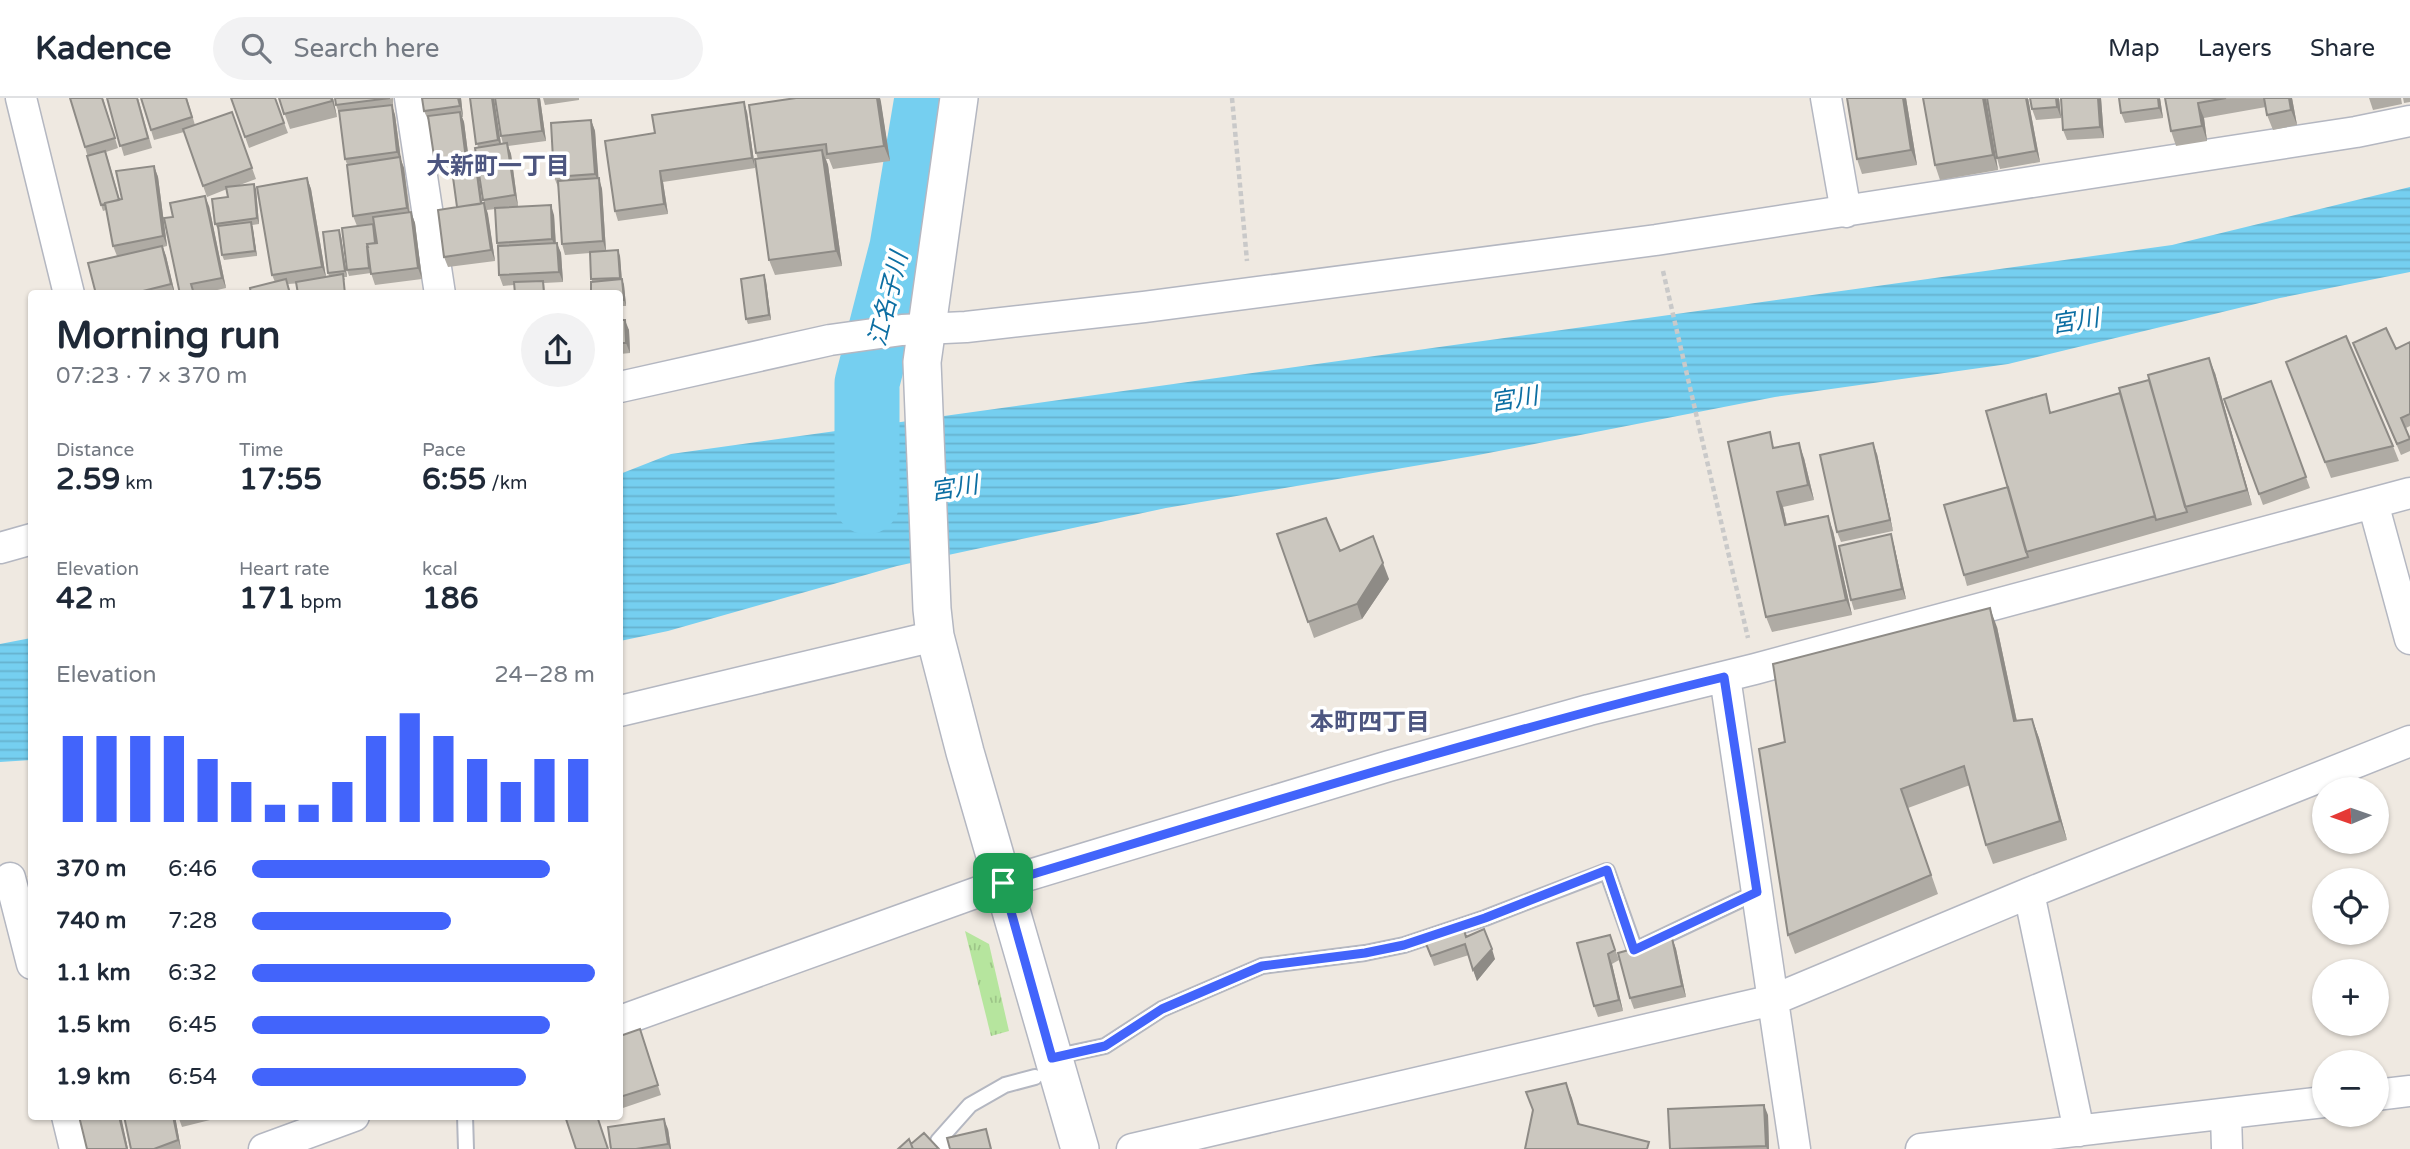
<!DOCTYPE html>
<meta charset="utf-8">
<style>
body{margin:0;font-family:"Varela Round","Noto Sans JP",sans-serif;background:#f2f2f3;color:#1f2937;height:100vh;display:flex;flex-direction:column;font-size:26px;white-space:nowrap}
*{box-sizing:border-box;margin:0}
p{font-size:23px;color:#747a83}
.icon{flex:none;width:38px;height:38px;fill:none;stroke:currentColor;stroke-width:2;stroke-linecap:round;stroke-linejoin:round}
.map{position:relative;flex:1;overflow:hidden}
.panel{position:absolute;left:28px;top:192px;width:595px;height:830px;display:flex;flex-direction:column;background:#fff;border-radius:7px;box-shadow:0 2px 5px #0004}
.panel>*{flex:none}
.needle{width:46px;rotate:268deg}
.buttons{position:absolute;left:2312px;top:679px;display:grid;gap:14px}
.buttons a{display:grid;place-items:center;width:77px;height:77px;border-radius:50%;background:#fff;box-shadow:0 2px 5px #0004;font-size:35px}
.pin{position:absolute;display:grid;place-items:center;width:60px;height:60px;color:#fff;margin:-30px;border-radius:14px;box-shadow:0 4px 10px #0006}
.round{display:grid;place-items:center;flex:none;width:74px;height:74px;border-radius:37px;background:#f2f2f3}
.head{display:flex;align-items:center;justify-content:space-between;height:119px;padding:0 28px}
h1{font-size:38px;font-weight:700;line-height:52px}
.stats{display:grid;grid-template-columns:repeat(3,1fr);gap:10px;height:119px;padding:7px 28px}
.stats div{display:grid;align-content:center}
.stats b{font-size:30px;font-weight:700}
.stats small{font-size:19px;font-weight:400}
.stats p{font-size:19px}
.chart{height:196px;padding:14px 28px}
.chart p{display:flex;justify-content:space-between}
.chart svg{width:100%;height:126px;margin-top:7px;stroke:#4264fb;stroke-width:6}
ul{padding:0 28px;list-style:none;font-size:23px}
li{display:grid;grid-template-columns:112px 84px 1fr;align-items:center;height:52px}
li i{height:18px;border-radius:9px;background:#4264fb}
header{display:flex;align-items:center;gap:42px;box-sizing:border-box;height:98px;padding:0 35px;background:#fff;border-bottom:2px solid #e0e1e3}
header strong{font-size:33px}
nav{display:flex;gap:38px;margin-inline-start:auto;font-size:24px}
.search{width:490px;height:63px;background:#f2f2f3;display:flex;align-items:center;gap:18px;box-sizing:border-box;padding:0 24px;border-radius:38px;color:#747a83;font-size:26px}
.map>svg:first-child{display:block}
</style>
<header>
<strong>Kadence</strong>
<div class="search"><svg class="icon" aria-label="search" viewBox="0 0 24 24"><circle cx="10" cy="10" r="6"/><path d="M15 15l6 6"/></svg>Search here</div>
<nav><a>Map</a><a>Layers</a><a>Share</a></nav>
</header>
<div class="map">
<svg width="2410" height="1051" viewBox="0 0 2410 1051">
<defs>
<pattern id="grass-tufts" width="24" height="20" patternUnits="userSpaceOnUse" patternTransform="scale(1.75)"><rect width="24" height="20" fill="#b6e59e"/><path d="M3 7l-1-3M5 7V3M7 7l1-3M15 17l-1-3M17 17v-4M19 17l1-3" fill="none" stroke="#9dc588"/></pattern>
<pattern id="water-rules" width="6" height="5" patternUnits="userSpaceOnUse" patternTransform="scale(1.75)"><rect width="6" height="5" fill="#75cff0"/><path d="M0 2.5h6" fill="none" stroke="#66b2ce"/></pattern>
</defs>
<rect width="100%" height="100%" fill="#efe9e1"/>
<path fill="url(#grass-tufts)" d="M965,833L989,846L1009,933L991,938Z"/>
<path fill="url(#water-rules)" d="M2410,89V174L2280,200L2008,266L1775,299L1473,358L1166,410L897,468L668,533L620,543V376L671,356L2172,147Z
M31,540V662L0,664V546Z"/>
<g fill="none" stroke-linecap="round" stroke-linejoin="round">
<path stroke="#75cff0" stroke-width="65" d="M867,404V285L902,149L927,0"/>
<defs>
<path id="service" d="M1053,959L1105,948L1162,911L1262,868L1365,855L1404,847L1485,820L1607,773L1635,852L1757,794
M465,1018L466,1051
M945,1051L938,1043L970,1007L1005,987L1035,979"/>
<path id="minor" d="M21,0L69,196
M410,0L440,196
M1826,0L1846,114
M620,289L830,242L902,232L966,229L1144,209L1656,142L2356,34L2410,23
M2373,405L2410,541
M0,450L32,441
M1725,579L1795,1051
M620,613L935,538
M10,780L32,866
M2029,795L2079,1033
M620,923L1003,785L1389,668L1589,612L1755,571L2410,395
M2376,997L2410,993
M2226,1016L2227,1051
M67,1018L75,1051
M264,1051L354,1018
M1132,1051L1773,902L2029,795L2410,643
M1921,1051L2324,1004"/>
<path id="tertiary" d="M959,0L922,264L932,511L935,538L965,654L1080,1051"/>
</defs>
<use href="#service" stroke="#b4b7c1" stroke-width="18"/>
<use href="#minor" stroke="#b4b7c1" stroke-width="33"/>
<use href="#tertiary" stroke="#b4b7c1" stroke-width="40"/>
<path stroke="#c9c9c9" stroke-width="4.5" stroke-dasharray="5 3.5" stroke-linecap="butt" d="M1232,0L1247,163
M1663,173L1748,540"/>
<use href="#service" stroke="#fff" stroke-width="14"/>
<use href="#minor" stroke="#fff" stroke-width="30"/>
<use href="#tertiary" stroke="#fff" stroke-width="37"/>
</g>
<path fill="#afaba4" d="M103,0L118,50L106,54L120,102L122,101L154,68L158,79L167,148L163,149L166,158L175,196H96L117,158L113,148L106,112L103,113L101,107L85,49Z
M107,0H138L152,50L124,58Z
M141,0H187L195,27L232,14L256,81L237,88L256,91L259,126L252,127L257,158L224,162L222,157L218,131L215,126L228,99L227,91L207,99L184,34L154,42Z
M231,0H275L288,35L249,50Z
M279,0H333L337,19L290,31Z
M393,0V11L395,17L401,62L404,70L410,114H411L415,125L422,181L375,187L371,175L349,178L347,172L375,132L374,126L357,128L353,118L347,66L345,61L339,15L336,7Z
M461,0L463,19H462L464,24L470,70L478,74L482,105H484L478,50L470,0H494L501,46H503L501,38L540,0L546,43L508,48L511,56L518,108L508,109L554,117L556,145L561,155L563,184L544,185L545,196H515L514,187L503,188L499,177L495,111L487,112L495,163L448,169L444,159L457,109L452,74L439,76L435,65L429,24L424,13Z
M543,0H579V2L545,7Z
M796,0H880L890,63L833,71L829,61H826L828,67L842,168L775,177L769,162L758,61L756,55Z
M1906,0L1917,67L1862,76L1857,61Z
M1923,0H1986L1998,72L1940,82L1935,67Z
M1987,0H2028L2040,64L2000,71L1997,60Z
M2059,0L2061,20L2036,22L2032,11Z
M2101,0L2104,40L2067,42L2063,32Z
M2119,0H2160L2163,20L2125,25L2121,15Z
M2165,0H2292L2297,27L2273,32L2267,17L2266,9L2204,20L2207,43L2176,48L2171,33Z
M2369,0H2401L2402,6L2373,12Z
M2403,0H2410V4L2404,5Z
M747,14L755,70L663,84L668,116L618,123L615,113L655,35Z
M591,22L595,33L598,80L602,91L606,153L620,158L622,182L624,187L626,208H620V196L592,183L590,155L565,157L562,146L558,89L554,79Z
M307,80L311,91L326,179L329,178L328,175L341,138L347,179H344L345,182L288,186L291,196L275,184L272,177Z
M209,108L226,190L200,196H180L173,119Z
M764,177L766,183L771,222L748,226L746,221Z
M620,222L629,232L630,255L620,256Z
M2410,244V328L2406,330L2410,340V353L2401,357L2353,245L2396,251Z
M2286,264L2393,348L2399,363L2331,380Z
M2215,275L2252,407L1967,488L1964,477L2008,389L2052,315Z
M2271,283L2310,390L2263,407L2224,301Z
M1775,350L1804,360L1814,402L1783,409L1787,427L1833,433L1852,517L1772,534L1766,519Z
M1877,356L1893,433L1841,444L1837,434Z
M1277,436L1340,453L1389,481L1362,521L1314,540Z
M1894,447L1906,501L1854,512L1851,502Z
M1997,529L2017,623L2032,621L2039,640L2067,742L1993,766L1986,747L1970,687L1908,710L1938,796L1795,856L1788,837L1785,644Z
M1422,836L1466,838L1495,861L1477,883L1469,857L1434,868Z
M1610,837L1619,862L1612,866L1623,913L1598,919L1594,908Z
M1672,840L1676,851L1686,899L1634,911L1630,900Z
M640,931L661,997L623,1010L620,1002V938Z
M1768,1017L1769,1051H1670Z
M124,1018H175L181,1051H131Z
M178,1018H226L182,1029Z
M668,1031L671,1051H611Z"/>
<path fill="#8e8b86" d="M331,0H333L337,19L332,3Z
M458,0H461L463,19L460,8Z
M492,0H494L502,53L498,42Z
M538,0H540L546,43L542,33Z
M877,0H880L881,4L890,63L884,48Z
M1903,0H1906L1917,67L1911,52Z
M1983,0H1986L1998,72L1993,57Z
M2026,0H2028L2040,64L2036,53Z
M2056,0H2059L2061,20L2057,9Z
M2098,0H2101L2104,40L2100,29Z
M2158,0H2160L2163,20L2159,10Z
M2289,0H2292L2297,27L2291,12Z
M744,4L747,14L755,70L752,60Z
M2198,5L2204,20L2207,43L2202,28Z
M392,7L395,17L401,62L404,70L410,121L407,110L400,62L397,54Z
M460,14L464,24L470,71L466,61Z
M591,22L595,33L599,86L595,76Z
M507,45L511,56L518,108L515,97Z
M822,52L828,67L842,168L836,153Z
M154,68L158,79L167,148L163,138Z
M476,69L478,74L483,112L481,106Z
M660,73L663,84L668,116L664,106Z
M307,80L311,91L326,179L322,169Z
M599,80L602,91L606,154L603,143Z
M254,86L256,91L259,126L257,120Z
M205,98L209,108L226,190L222,180Z
M484,105L488,116L495,163L491,152Z
M551,107L554,117L556,152L552,141Z
M411,114L415,125L422,181L418,170Z
M251,124L253,130L257,158L255,153Z
M339,132L341,138L347,179L345,173Z
M557,145L561,155L563,184L559,174Z
M162,148L166,158L175,196L171,186Z
M618,152L620,158L622,185L620,180Z
M764,177L766,183L771,222L769,217Z
M622,181L624,187L626,208L624,202Z
M625,222L629,232L630,255L626,245Z
M2209,260L2215,275L2252,407L2247,392Z
M1799,345L1804,360L1814,402L1808,387Z
M1873,345L1877,356L1893,433L1890,422Z
M1777,394L1783,409L1790,442L1785,427Z
M1828,418L1833,433L1852,517L1846,502Z
M1891,436L1894,447L1906,501L1902,491Z
M1383,465L1389,481L1362,521L1357,506Z
M1990,510L1997,529L2021,643L2014,623Z
M2032,621L2039,640L2067,742L2060,723Z
M1672,840L1676,851L1686,899L1682,888Z
M1492,851L1495,861L1477,883L1473,872Z
M1608,856L1612,866L1623,913L1619,902Z
M1566,985L1572,1000L1584,1041L1578,1026Z
M1764,1007L1768,1017L1769,1051H1767L1766,1048Z
M119,1018H121L128,1051H127Z
M173,1018H175L181,1051L178,1042Z
M664,1021L668,1031L671,1051H670L668,1046Z"/>
<path fill="#cbc7bf" stroke="#8e8b86" stroke-width="2" d="M70,0H102L115,40L85,49Z
M107,0H137L148,40L120,48Z
M141,0H186L192,19L151,32Z
M231,0H275L284,25L245,39Z
M279,0H331L332,3L284,16Z
M335,0H390L336,7Z
M422,0H458L460,8L424,13Z
M470,0H492L498,42L476,46Z
M495,0H538L542,33L501,38Z
M796,0H877L884,48L827,56L826,46L756,55L749,7Z
M1847,0H1903L1911,52L1857,61Z
M1923,0H1983L1993,57L1935,67Z
M1987,0H2026L2036,53L1997,60Z
M2030,0H2056L2057,9L2032,11Z
M2061,0H2098L2100,29L2063,32Z
M2119,0H2158L2159,10L2121,15Z
M2165,0H2226L2198,5L2202,28L2171,33Z
M2264,0H2289L2291,12L2267,17Z
M744,4L752,60L660,73L664,106L615,113L605,43L655,35L652,17Z
M392,7L397,54L345,61L339,13Z
M232,14L252,70L203,88L183,31Z
M460,14L466,61L435,65L428,18Z
M591,22L595,76L554,79L551,25Z
M507,45L515,97L483,102L475,50Z
M822,52L836,153L769,162L755,61Z
M105,53L119,102L105,105V106L101,107L87,58Z
M400,59L407,110L353,118L347,67Z
M154,68L163,138L113,148L105,105L122,101L116,73Z
M476,69L481,106L457,109L452,72Z
M307,80L322,169L272,177L257,89Z
M599,80L603,143L562,146L558,83Z
M254,86L257,120L215,126L212,101L228,99L226,89Z
M205,98L222,180L191,186L194,196H180L164,120L173,119L170,105Z
M484,105L491,152L444,159L438,112Z
M551,107L552,141L497,145L495,110Z
M411,114L418,170L371,176L367,146L377,145L373,119Z
M251,124L255,153L222,157L218,128Z
M373,126L375,145L367,146L368,149H367L369,170L347,172L342,130Z
M339,132L345,173L328,175L323,134Z
M557,145L559,174L499,177L498,148Z
M162,148L171,186L131,196H96L88,165Z
M618,152L620,180L591,181L590,154Z
M343,176L345,196H298L296,184Z
M764,177L769,217L746,221L741,181Z
M286,181L290,196H251L250,190Z
M622,181L624,202H620V196H591V184Z
M543,183L544,196H515L514,184Z
M620,222H625L626,245H620Z
M2386,230L2396,251L2410,244V316L2401,320L2410,341L2397,346L2353,245Z
M2346,238L2393,348L2325,364L2286,264Z
M2209,260L2247,392L2185,409L2148,277Z
M2149,282L2187,414L2156,422L2119,290Z
M2271,283L2306,379L2259,396L2224,301Z
M2120,295L2155,418L2026,454L1986,313L2046,296L2050,315Z
M1770,334L1773,350L1799,345L1808,387L1777,394L1785,427L1828,418L1846,502L1766,519L1728,344Z
M1873,345L1890,422L1837,434L1820,357Z
M2008,389L2028,459L1964,477L1944,407Z
M1326,420L1340,453L1373,438L1383,465L1357,506L1308,524L1277,436Z
M1891,436L1902,491L1851,502L1839,448Z
M1990,510L2014,623L2032,621L2060,723L1986,747L1964,668L1901,691L1931,777L1788,837L1759,651L1785,644L1773,566Z
M32,778V790L29,779Z
M1461,822L1466,839L1484,831L1492,851L1473,872L1465,846L1431,858L1422,836Z
M1610,837L1615,852L1608,856L1619,902L1594,908L1577,845Z
M1672,840L1682,888L1630,900L1618,855Z
M640,931L658,987L620,999V938Z
M1566,985L1578,1026L1649,1044L1647,1051H1525L1533,1012L1526,994Z
M1764,1007L1766,1048L1670,1051L1668,1011Z
M79,1018H119L127,1051H87Z
M124,1018H173L178,1042L154,1051H131Z
M565,1018H597L608,1051H576Z
M664,1021L668,1046L636,1051H611L608,1029Z
M986,1031L991,1051H950L947,1040Z
M924,1035L939,1051H913L911,1046Z
M909,1041L913,1051H898Z"/>
<g fill="none" stroke-linecap="round" stroke-linejoin="round">
<defs>
<path id="route" d="M1724,579L1757,794L1634,852L1607,772L1485,820L1404,847L1365,855L1262,868L1162,911L1105,948L1052,960L1003,785C1243,713 1481,638 1724,579Z"/>
</defs>
<use href="#route" stroke="#fff" stroke-width="14"/>
<use href="#route" stroke="#4264fb" stroke-width="9"/>
</g>
<g text-anchor="middle" stroke-width="7" stroke-linejoin="round" paint-order="stroke">
<g font-size="24" font-weight="bold" fill="#4d5680" stroke="#fff">
<text x="498" y="76">大新町一丁目</text>
<text x="1370" y="632">本町四丁目</text>
</g>
<g font-size="24" font-style="italic" fill="#0d6fa3" stroke="#fff">
<text transform="translate(888 201) rotate(-76)" y="8">江名子川</text>
<text transform="translate(2075 223) rotate(-9)" y="8">宮川</text>
<text transform="translate(1514 301) rotate(-9)" y="8">宮川</text>
<text transform="translate(954 390) rotate(-9)" y="8">宮川</text>
</g>
</g>
</svg>
<div class="buttons">
<a><svg class="needle" viewBox="-14 -14 28 28"><path d="M0-13l5 13h-10z" fill="#e53935"/><path d="M0 13l5-13h-10z" fill="#747a83"/></svg></a>
<a><svg class="icon" aria-label="locate" viewBox="0 0 24 24"><circle cx="12" cy="12" r="6"/><path d="M12 2v4M12 18v4M2 12h4M18 12h4"/></svg></a>
<a>+</a>
<a>−</a>
</div>
<div class="pin" style="left:1003px;top:785px;background:#1e9e55"><svg class="icon" aria-label="arrive" viewBox="0 0 24 24"><path d="M6 21V4h12l-3 4 3 4H6"/></svg></div>
<section class="panel">
<div class="head"><div><h1>Morning run</h1><p>07:23 · 7 × 370 m</p></div><a class="round"><svg class="icon" aria-label="share" viewBox="0 0 24 24"><path d="M12 15V3M7 8l5-5 5 5M5 13v7h14v-7"/></svg></a></div>
<div class="stats">
<div><p>Distance</p><b>2.59<small> km</small></b></div>
<div><p>Time</p><b>17:55</b></div>
<div><p>Pace</p><b>6:55<small> /km</small></b></div>
</div>
<div class="stats">
<div><p>Elevation</p><b>42<small> m</small></b></div>
<div><p>Heart rate</p><b>171<small> bpm</small></b></div>
<div><p>kcal</p><b>186</b></div>
</div>
<div class="chart"><p><span>Elevation</span>24–28 m</p>
<svg viewBox="0 0 160 44" preserveAspectRatio="none"><path d="M5 44V14M15 44V14M25 44V14M35 44V14M45 44V22M55 44V30M65 44V38M75 44V38M85 44V30M95 44V14M105 44V6M115 44V14M125 44V22M135 44V30M145 44V22M155 44V22"/></svg>
</div>
<ul>
<li><b>370 m</b>6:46<i style="width:87%"></i></li>
<li><b>740 m</b>7:28<i style="width:58%"></i></li>
<li><b>1.1 km</b>6:32<i style="width:100%"></i></li>
<li><b>1.5 km</b>6:45<i style="width:87%"></i></li>
<li><b>1.9 km</b>6:54<i style="width:80%"></i></li>
</ul>
</section>
</div>
